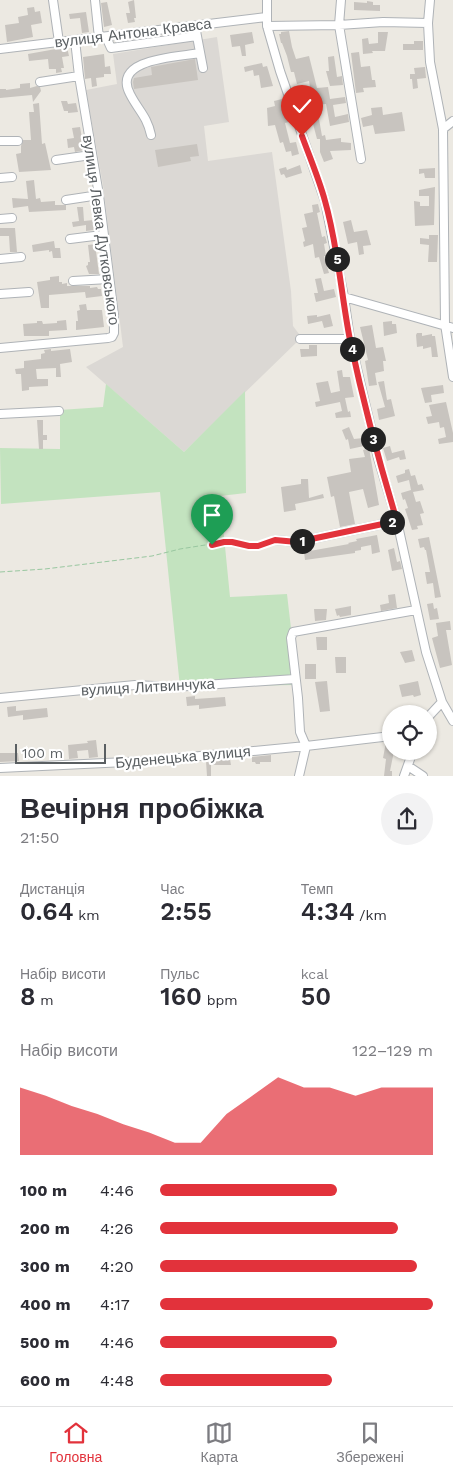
<!DOCTYPE html>
<html lang="uk">
<meta charset="utf-8">
<style>
body{margin:0;font-family:"Work Sans",sans-serif;background:#f2f2f3;color:#2b2b33;height:100vh;display:flex;flex-direction:column;font-size:19px;white-space:nowrap}
*{box-sizing:border-box;margin:0}
p{font-size:16px;color:#7c7c81}
.icon{flex:none;width:28px;height:28px;fill:none;stroke:currentColor;stroke-width:2;stroke-linecap:round;stroke-linejoin:round}
.map{position:relative;height:776px;overflow:hidden}
.drawer{display:flex;flex-direction:column;background:#fff;flex:1}
.drawer>*{flex:none}
.buttons{position:absolute;left:382px;top:705px;display:grid;gap:10px}
.buttons a{display:grid;place-items:center;width:55px;height:55px;border-radius:50%;background:#fff;box-shadow:0 1px 4px #0004;font-size:25px}
.scale{position:absolute;left:15px;bottom:12px;width:91px;box-sizing:border-box;padding-left:5px;border:2px solid #5a5f62;border-top:0;font-size:14px;line-height:18px;white-space:nowrap;color:#5a5f62;-webkit-text-stroke:4px #fff;paint-order:stroke}
.pin{position:absolute;display:grid;place-items:center;width:42px;height:42px;color:#fff;margin:-51px -21px;border-radius:50% 50% 50% 0;rotate:-45deg;box-shadow:0 0 5px #0007}
.pin .icon{rotate:45deg}
.km{position:absolute;width:25px;height:25px;margin:-12px;border-radius:50%;background:#222;color:#fff;font-size:14px;line-height:25px;text-align:center}
.round{display:grid;place-items:center;flex:none;width:52px;height:52px;border-radius:26px;background:#f2f2f3}
.headline{display:flex;align-items:center;justify-content:space-between;height:85px;padding:0 20px}
h1{font-size:28px;font-weight:600;line-height:38px}
.metrics{display:grid;grid-template-columns:repeat(3,1fr);gap:8px;height:85px;padding:5px 20px}
.metrics div{display:grid;align-content:center}
.metrics b{font-size:25px;font-weight:600}
.metrics small{font-size:14px;font-weight:400}
.metrics p{font-size:14px}
.chart{height:140px;padding:10px 20px}
.chart p{display:flex;justify-content:space-between}
.chart svg{width:100%;height:90px;margin-top:5px;fill:#e2323b;opacity:.7}
ul{padding:0 20px;list-style:none;font-size:16px}
li{display:grid;grid-template-columns:80px 60px 1fr;align-items:center;height:38px}
li i{height:12px;border-radius:6px;background:#e2323b}
.tabs{display:flex;justify-content:space-around;align-items:center;height:70px;border-top:1px solid #e1e1e2;background:#fff;font-size:14px;color:#7c7c81}
.tabs a{display:grid;justify-items:center;gap:2px}
.tabs .on{color:#e2323b}
.map>svg:first-child{display:block}
</style>
<div class="map">
<svg width="453" height="776" viewBox="0 0 453 776">
<rect width="100%" height="100%" fill="#ece9e2"/>
<path fill="#dbd8d4" d="M217,37L229,122L204,126L208,161L272,152L291,291L293,326L299,334L300,339L184,452L86,367L123,347L103,185L86,90L117,84L113,54Z"/>
<path fill="#c3e3bf" d="M106,384L184,452L245,391L246,493L220,496L230,597L287,594L292,637L293,685L180,687L160,492L1,504L0,448L60,449V410L103,407Z"/>
<path fill="#c8c4bf" d="M134,0L136,18H134L135,22L128,23L126,13H130L128,2Z
M367,1L373,2V5H380V11L354,10V2L367,3Z
M107,2L112,25L104,27L101,3Z
M34,7L35,12L40,11L42,23L31,25L33,37L7,42L5,25L19,23L18,17L28,15L27,8Z
M86,12L89,32L82,33L80,18L70,19L69,14Z
M289,31L292,47L296,59L309,56L317,88L328,87L330,99L345,97L346,103L333,105L335,117L348,114L349,122L330,126L326,104L307,106V99L310,98L309,94L311,93L309,81L297,84L294,72H291L287,56L282,43H281L279,34H281V32Z
M252,32L254,43L245,45L246,56H242L240,46L232,47L230,35Z
M378,32H388L385,51H372L373,53L363,54L362,39L368,38L369,44L378,43Z
M414,41H423V50H403V44H414Z
M67,47L69,56L62,57L64,68H61L62,72L56,73V69H49L48,59L29,61L28,54Z
M359,52L361,67L370,66L372,80H375L376,87L363,88L364,92L356,93L351,53Z
M104,54L105,67L110,66L111,74H104V77L96,78L97,86L92,87L91,78L85,79L83,57Z
M334,56L337,77L342,76L343,85L330,86L326,71H329L328,57Z
M195,59L198,80L134,89L133,82L134,78L152,75L151,67Z
M262,63L263,67L267,66L273,86L261,88L259,75L254,76L253,70L245,72L244,67Z
M425,67L426,78L417,79L418,88L413,89L412,79H410V74H415L414,68Z
M30,83V88L37,86L40,87L41,91L33,102L32,95L0,98V89H6V90L20,88V84Z
M282,99L289,122L285,123L290,143L296,142L299,154L292,156L291,151L286,152L283,142L280,143L275,125L268,126L267,108L275,106L274,101Z
M61,101H67L68,104L76,103L78,112L68,113V111H64Z
M39,103L42,144L45,143L51,170L19,172L16,154L21,153V146L23,140H31L29,112H34L33,104Z
M382,107L383,115L402,112L405,131L375,134L373,125L363,127L361,118L372,115L371,108Z
M319,119L322,136L325,135L326,140L341,138V142L351,143V150L330,151L333,159L324,162L320,152V139H317L312,120Z
M80,127L84,150L75,152L74,147L68,148L67,139L74,138L72,128Z
M197,144L199,156L190,157L191,161L158,167L155,150Z
M300,165L302,173L286,178L284,174L281,175L279,169L286,167L287,170Z
M435,168V178H425L424,173L419,174V169Z
M34,180L36,199L40,198L41,202L55,201V205H66V210L29,212L28,206L13,208L12,198L28,199L26,181Z
M435,187L434,225L415,226L414,201L420,202V206H429V196H419V190Z
M318,204L320,212L317,213L322,237L325,236L327,243L324,244L326,256H324L329,273L324,274L319,257L315,258L313,244L304,247L303,242L305,241L302,228L307,227L304,214L313,212L312,205Z
M77,207H83L84,221L93,220L94,230L86,231V225L73,227L72,222L79,221Z
M351,220L354,232L367,230L371,245L363,246L364,254L359,255L357,242L348,244L343,222Z
M0,228H15L17,252H10L9,236H0Z
M429,235H438L437,262H428L429,245L420,244V238L429,239Z
M54,241L55,248H60L61,258H53L52,251L49,252V250L33,252L32,245Z
M95,244L99,274H89L86,266L88,265V262H90L88,245Z
M59,276V282H62V284L67,283V286H90V288L97,287L98,289H101L102,296L86,298L85,292L49,295V308H41L37,282L50,280V277Z
M321,278L324,291L334,289L336,297L316,302L314,293H318L315,279Z
M86,304L87,310H102L104,327L76,330V321H78L77,311L80,310L79,305Z
M330,314L333,326L324,328L322,321L308,324L307,316L317,315V317Z
M66,320L67,330L49,331V336H24L23,324L37,323V321H42L43,324L57,323V321Z
M392,321V324H396L397,333L384,336L383,322Z
M372,325L376,348L383,347L386,361H383L384,371L375,373L377,385L369,386L365,361L368,360L360,327Z
M417,333H422V336L432,334V336H435L438,357H432L431,347L423,349V346L417,347L416,335Z
M309,345H317V356L301,357L300,349H309Z
M51,349V351L70,349L72,362L60,364L61,377H56V368L36,369L37,379H48V386L29,387V390L22,391L21,374H16L15,369L24,368V361L41,359V354L45,353L44,350Z
M342,370L343,377H350L354,397L345,398L348,412L350,411L351,417L336,418L335,413L342,411L340,402L316,407L315,402L320,401L316,383L328,381L331,393L340,391L337,371Z
M384,381L387,400L391,399L395,416L379,420L377,409L385,407L378,382Z
M443,385L444,393L431,395L432,402L425,403L421,388Z
M446,402L453,433V442L439,444L438,439L446,437L444,427L440,428L439,422L428,424L426,417L432,416L429,405Z
M37,420H43V435H47V440H43V449H39Z
M349,427L354,439L363,438L364,446L350,449L348,439L346,440L342,430Z
M390,446L392,453L404,450L406,459L400,460L399,457L387,461L383,448Z
M369,448L379,505L368,508L363,489L349,492L355,524L340,527L334,496L331,497L327,477L351,472L349,459L365,457L363,450Z
M409,469L411,476L415,475L418,485L422,484L424,490L413,492L416,502L420,501L424,513L420,514L423,525L417,526L418,529L412,530L405,509L408,508L405,499L403,500L401,493L411,490L409,480L398,483L396,476L405,473V470Z
M301,479H308L309,498L323,494L324,498L295,504L296,510L284,512L281,487L301,484Z
M377,535L380,552L372,554L371,545L361,547V550L355,551V553L305,560L304,552L349,544L348,543L357,541L356,539Z
M429,537L441,597L435,598L433,583L427,584L425,572H430L426,550H425L424,547L420,548L418,539Z
M394,548L397,562L400,561L402,569L392,571L388,550Z
M395,594L397,608L381,611L380,605L389,603L388,595Z
M433,603L434,609L437,608L439,619L430,620L427,604Z
M351,606V615L340,617L339,615L337,616L335,609Z
M314,609H327L326,620L315,621Z
M450,621L451,630H446L452,665L440,668L432,638L438,636L436,623Z
M316,637H327V650H317Z
M412,650L415,661L405,663L400,652Z
M335,657H346V673H336Z
M305,664H316V679H305Z
M327,681L330,711L320,712L315,682Z
M418,681L421,695L414,697L413,695L402,697L399,685Z
M195,696V699L225,697L226,706L199,709V705L187,706L186,697Z
M16,706V711L47,708L48,717L23,720V715L8,717L7,707Z
M96,740L98,757L89,758L88,750L77,751L78,758L69,759L68,745L88,743L87,741Z
M386,742H391V751H394L390,771H392V776H384L386,759L383,758Z
M0,753H18L19,761L0,762Z
M271,755V762H260V764H256L255,762H252V757Z
M230,759L231,765H211V776H207L206,761Z"/>
<g fill="none" stroke-linecap="round" stroke-linejoin="round">
<defs>
<path id="minor" d="M53,0L59,42
M95,0L99,38
M267,0V26L280,71L325,201L344,297L350,339L378,458L397,521L426,652L442,702L453,721
M341,0L339,25L361,159
M430,0L428,23L430,62L443,129L445,324L453,377
M267,26L339,25L383,22L428,23
M196,31L203,68
M106,37L111,48L197,36
M0,49L266,17
M40,82L79,76
M443,129L453,121
M151,135C147,116 138,110 130,94C111,58 179,57 200,53
M0,141H18
M56,160L91,155
M0,178L12,177
M66,200L99,195
M0,219L12,218
M70,239L102,235
M0,259L21,257
M73,281L109,279
M0,294L29,292
M344,297L453,328
M300,339H350
M0,348L108,338L112,337L114,333V315L99,195L79,76L75,40
M0,414L59,411
M275,540L297,542L397,521
M0,698L135,685L174,687L295,679
M429,716L442,702
M306,746L300,732L298,698L291,638L293,632L416,610
M408,766L423,776
M0,768L147,761L306,746L391,736
M299,776L306,746
M404,776L413,751"/>
</defs>
<use href="#minor" stroke="#afb3b7" stroke-width="10"/>
<path stroke="#99c7a0" stroke-width="1" stroke-dasharray="5 2.5" stroke-linecap="butt" d="M0,572L45,569L152,556L180,549L224,542H232L249,546H258L269,542"/>
<use href="#minor" stroke="#fff" stroke-width="8"/>
</g>
<g fill="none" stroke-linecap="round" stroke-linejoin="round">
<defs>
<path id="route" d="M212,545L224,542H232L249,546H258L275,540L297,542L397,521C379,462 363,401 350,340C341,294 338,246 325,201C319,179 310,158 302,136"/>
</defs>
<use href="#route" stroke="#fff" stroke-width="10"/>
<use href="#route" stroke="#e2323b" stroke-width="6"/>
</g>
<g text-anchor="middle" stroke-width="4.5" stroke-linejoin="round" paint-order="stroke">
<g font-size="15" fill="#5a5f62" stroke="#fff">
<text transform="translate(133 33) rotate(-7)" y="5">вулиця Антона Кравса</text>
<text transform="translate(101 230) rotate(82)" y="5">вулиця Левка Дутковського</text>
<text transform="translate(148 687) rotate(-3)" y="5">вулиця Литвинчука</text>
<text transform="translate(183 757) rotate(-5)" y="5">Буденецька вулиця</text>
</g>
</g>
</svg>
<div class="buttons">
<a><svg class="icon" aria-label="locate" viewBox="0 0 24 24"><circle cx="12" cy="12" r="6"/><path d="M12 2v4M12 18v4M2 12h4M18 12h4"/></svg></a>
</div>
<div class="scale">100 m</div>
<div class="pin" style="left:212px;top:545px;background:#1e9e55"><svg class="icon" aria-label="arrive" viewBox="0 0 24 24"><path d="M6 21V4h12l-3 4 3 4H6"/></svg></div>
<div class="pin" style="left:302px;top:136px;background:#d93025"><svg class="icon" aria-label="check" viewBox="0 0 24 24"><path d="M5 12l5 5 9-10"/></svg></div>
<b class="km" style="left:302px;top:541px">1</b>
<b class="km" style="left:392px;top:522px">2</b>
<b class="km" style="left:373px;top:439px">3</b>
<b class="km" style="left:352px;top:349px">4</b>
<b class="km" style="left:337px;top:259px">5</b>
</div>
<section class="drawer">
<div class="headline"><div><h1>Вечірня пробіжка</h1><p>21:50</p></div><a class="round"><svg class="icon" aria-label="share" viewBox="0 0 24 24"><path d="M12 15V3M7 8l5-5 5 5M5 13v7h14v-7"/></svg></a></div>
<div class="metrics">
<div><p>Дистанція</p><b>0.64<small> km</small></b></div>
<div><p>Час</p><b>2:55</b></div>
<div><p>Темп</p><b>4:34<small> /km</small></b></div>
</div>
<div class="metrics">
<div><p>Набір висоти</p><b>8<small> m</small></b></div>
<div><p>Пульс</p><b>160<small> bpm</small></b></div>
<div><p>kcal</p><b>50</b></div>
</div>
<div class="chart"><p><span>Набір висоти</span>122–129 m</p>
<svg viewBox="0 0 160 44" preserveAspectRatio="none"><path d="M0 44V11L10 15L20 20L30 24L40 29L50 33L60 38L70 38L80 24L90 15L100 6L110 11L120 11L130 15L140 11L150 11L160 11V44z"/></svg>
</div>
<ul>
<li><b>100 m</b>4:46<i style="width:65%"></i></li>
<li><b>200 m</b>4:26<i style="width:87%"></i></li>
<li><b>300 m</b>4:20<i style="width:94%"></i></li>
<li><b>400 m</b>4:17<i style="width:100%"></i></li>
<li><b>500 m</b>4:46<i style="width:65%"></i></li>
<li><b>600 m</b>4:48<i style="width:63%"></i></li>
</ul>
</section>
<nav class="tabs">
<a class="on"><svg class="icon" aria-label="home" viewBox="0 0 24 24"><path d="M3 11l9-7 9 7M6 9v11h12V9"/></svg>Головна</a>
<a><svg class="icon" aria-label="map" viewBox="0 0 24 24"><path d="M3 6l6-2 6 2 6-2v14l-6 2-6-2-6 2zM9 4v14M15 6v14"/></svg>Карта</a>
<a><svg class="icon" aria-label="saved" viewBox="0 0 24 24"><path d="M7 4h10v16l-5-4-5 4z"/></svg>Збережені</a>
</nav>
